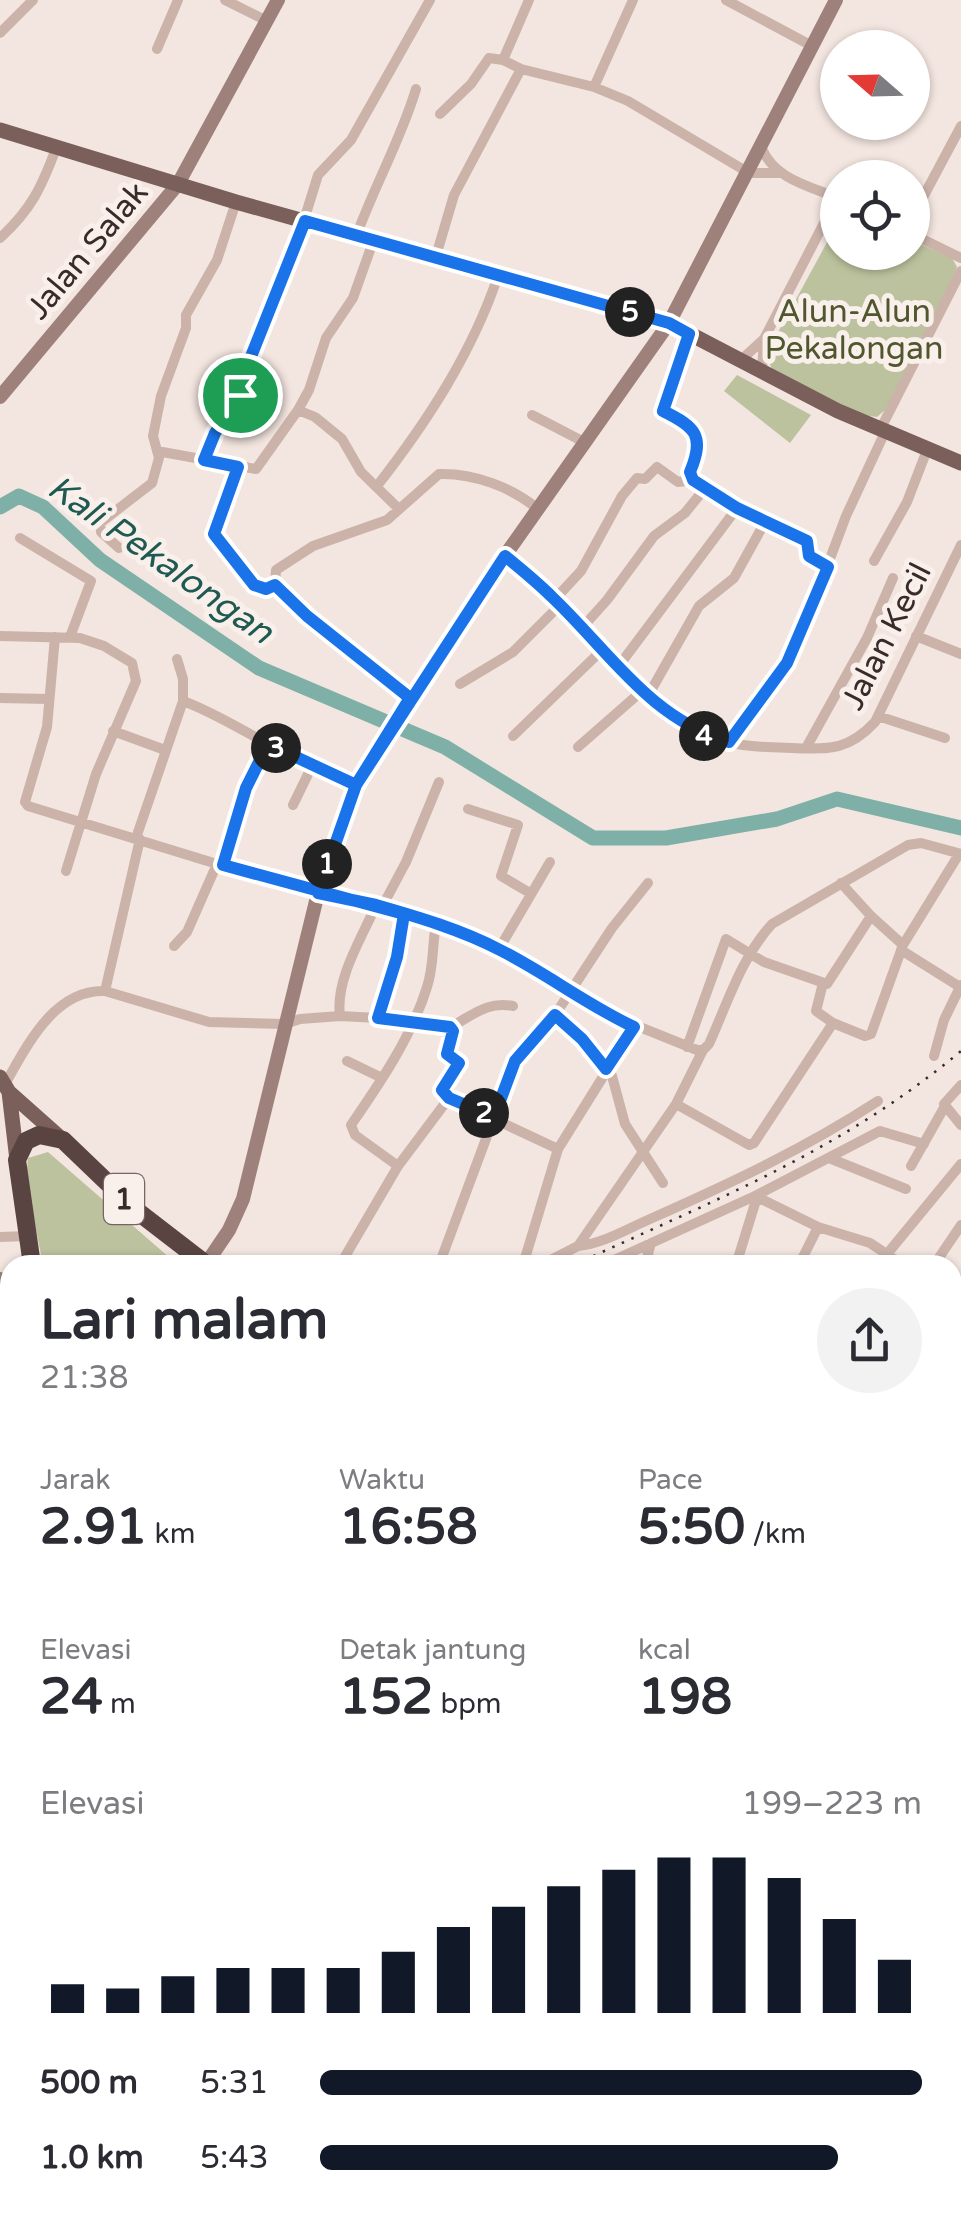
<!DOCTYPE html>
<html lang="id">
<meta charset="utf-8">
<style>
body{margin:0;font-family:"Varela Round",sans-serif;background:#f2f2f3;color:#2b2b33;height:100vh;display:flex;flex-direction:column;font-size:38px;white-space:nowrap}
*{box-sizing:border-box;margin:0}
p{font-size:32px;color:#7c7c81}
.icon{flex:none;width:55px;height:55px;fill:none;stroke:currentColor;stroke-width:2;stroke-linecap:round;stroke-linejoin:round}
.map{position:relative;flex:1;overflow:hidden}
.sheet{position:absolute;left:0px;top:1255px;width:962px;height:962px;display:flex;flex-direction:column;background:#fff;border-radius:30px 30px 0 0;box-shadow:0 2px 8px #0004}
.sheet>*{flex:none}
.needle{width:65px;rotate:290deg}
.buttons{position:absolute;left:820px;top:30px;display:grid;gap:20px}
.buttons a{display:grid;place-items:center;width:110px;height:110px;border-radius:50%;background:#fff;box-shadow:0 2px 8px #0004;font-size:50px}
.pin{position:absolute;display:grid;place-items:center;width:85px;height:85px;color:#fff;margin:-42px;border:5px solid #fff;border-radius:50%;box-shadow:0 2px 10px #0007}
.km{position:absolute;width:50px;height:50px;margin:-25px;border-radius:50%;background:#222;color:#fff;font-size:28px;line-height:50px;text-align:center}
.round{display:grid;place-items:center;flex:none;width:105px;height:105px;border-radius:52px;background:#f2f2f3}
.overview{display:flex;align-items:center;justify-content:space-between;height:170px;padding:0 40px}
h1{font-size:55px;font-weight:700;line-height:75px}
.metrics{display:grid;grid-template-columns:repeat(3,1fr);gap:15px;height:170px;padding:10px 40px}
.metrics div{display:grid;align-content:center}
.metrics b{font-size:50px;font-weight:700}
.metrics small{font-size:28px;font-weight:400}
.metrics p{font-size:28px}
.chart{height:280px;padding:20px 40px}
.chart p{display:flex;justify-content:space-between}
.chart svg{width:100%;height:180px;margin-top:10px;stroke:#111827;stroke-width:6}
ul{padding:0 40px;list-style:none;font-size:32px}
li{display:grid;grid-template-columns:160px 120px 1fr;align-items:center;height:75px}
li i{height:25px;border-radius:12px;background:#111827}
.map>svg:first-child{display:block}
</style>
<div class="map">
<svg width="961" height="2216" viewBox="0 0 961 2216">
<rect width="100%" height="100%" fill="#f3e5df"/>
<path fill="#bdc29e" d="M837,224L838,252H912L913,241L952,258L957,267L952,283L885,410L877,417L863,415L772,370L769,361L770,347Z
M737,375L811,415L790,443L724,391Z
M48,1152L178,1265H43L26,1179L28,1158Z"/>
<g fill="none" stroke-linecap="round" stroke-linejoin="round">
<path stroke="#7eb0a7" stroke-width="15" d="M0,507L19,496L43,507L100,560L259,668L445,747L593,838H666L777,819L837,799L961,828
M686,2208L706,2216
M208,2216L211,2208"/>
<path stroke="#cbb3aa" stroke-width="10" d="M225,0L267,21
M529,0L503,60L521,69L594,87L628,101L749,173H778
M726,0L812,46
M0,33L33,0
M157,49L178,0
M594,87L633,0
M440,114L471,84L489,58L503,60
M762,149C775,179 809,186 838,198
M912,218L961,126
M357,234C375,185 401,139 416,89
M912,234L961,258
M0,238C32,209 42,186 57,146
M436,256L454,195L521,69
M689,335L663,411C708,434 699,434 690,476L737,508L807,541L809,556L828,567
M741,360L764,339L837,198
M762,370L764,339
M298,410L309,390L326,338L353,298L374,239
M532,415L584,442
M880,430L961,271
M157,451L256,469L298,410L315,417L342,439L361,472L398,508
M204,460L215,433L244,387L252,353L291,262L318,175L351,140L430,0
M238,467L214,534L254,585L266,589L275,585
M377,486C427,422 472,353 498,276
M20,538L91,581L70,637
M119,548L101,532L100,523L152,483L159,458L153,436L161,396L186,328V315L217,260L236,202
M505,556C522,571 542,584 557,601C593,641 653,713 702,734C730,747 762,747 792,748C829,749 848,751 875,722L961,545
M874,561L907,502L927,450
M555,599L581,571L622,496L637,478L645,479L657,467L678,482L693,480
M581,629L607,600L654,536L685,513L706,487
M0,636L80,638L104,646L132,663L136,681L96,774L66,871
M916,636L961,654
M55,637L47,727L25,802L28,806L217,864L318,893L382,907L436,924L499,949L605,1013L697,1050H703L709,1044C728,1002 741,958 772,924L908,845L921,843L961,854
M177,659L183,679V701
M618,667L737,508
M460,684L513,652L560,605
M649,694L699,606L734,578L765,522
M0,698L49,699
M410,698L290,602L275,585L276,570L313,546L387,520L439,474C474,473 511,487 538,509
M878,716L945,738
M113,731L165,750
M513,736L601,651
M729,742L787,663L810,612L846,516L885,432
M578,747L643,690
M806,748L867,638L893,578
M311,764L356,785
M468,809L518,825L501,876L530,893
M136,838L183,701C227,717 265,747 309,762L311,768L293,805
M223,865L246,788L269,744
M841,883L871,916L903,945
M382,907L406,862L439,782
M174,946L187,932L217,864
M499,949L550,862
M901,950L960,987
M823,983L816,1011L833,1023
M105,991L140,839
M555,1015L582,1039L612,1076L625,1124L663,1183
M340,1016C335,979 362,938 376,905
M378,1018L450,1027C473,1016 485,1001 513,1006
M687,1047L726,939L764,962L827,984L871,916
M934,1056L944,1020L961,985
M347,1061L382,1078
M5,1084C27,1046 54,989 105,991L209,1022L285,1024L300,1019L340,1016L378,1018L397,957L404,914
M961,1085L944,1104L961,1125
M449,1098L558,1149
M676,1104L749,1145L754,1143L833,1023L865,1036L871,1034L903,945L959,854
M829,1158L906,1189
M398,1166L355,1135L351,1125C380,1083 412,1036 427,987C434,967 432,945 436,924
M911,1166L945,1106
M755,1196L818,1227L870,1243L903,1265
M0,1237L28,1236
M578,1246C602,1244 627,1229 650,1219C729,1184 806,1148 878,1101
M340,1265L398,1166L449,1098L442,1090L459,1063L447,1054L454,1033L450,1027
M439,1265L515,1061L555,1015L612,928L648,883
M523,1265L558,1149L634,1027
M541,1265L578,1246L676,1104L703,1050
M603,1265L755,1196L880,1131L924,1144
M645,1265L651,1243
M736,1265L757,1197
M799,1265L818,1227
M878,1265L961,1164
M934,1265L961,1225
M952,1315L961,1305
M952,1346L961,1367
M952,1439L961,1420
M952,1448L961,1452
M0,1480L10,1489
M952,1581L961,1587
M952,1620L961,1608
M952,1695L961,1683
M952,1800L961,1791
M952,1863L961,1852
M0,1894L10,1898
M952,1931L961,1923
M952,2046L961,2038
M664,2208L683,2216
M812,2208L820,2216
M405,2216L409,2208
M474,2216L478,2208
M509,2216L513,2208
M548,2216L552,2208
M583,2216L588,2208
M624,2216L628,2208"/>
<path stroke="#9f817c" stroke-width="14" d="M0,397L178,184L278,0
M206,1264L229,1230L243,1199L318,893L356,785L492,574L669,323L836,0
M0,1279L10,1284
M0,1704L10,1708
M0,1721L10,1725
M952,2113L961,2120
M180,2216L183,2208"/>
<path stroke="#7a5f5b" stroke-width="15" d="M0,130L236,202L669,323L838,411L961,463
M0,1077L9,1092L63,1140
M9,1092L17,1160"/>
<path stroke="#594441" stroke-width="18" d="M32,1265L17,1160L26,1141L39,1135L63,1140L137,1211L207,1265
M952,1821L961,1828
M0,2034L10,2000
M0,2074L10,2042"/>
<path stroke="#392b2a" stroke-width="2.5" stroke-dasharray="2.5 8" stroke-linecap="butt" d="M574,1265C714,1200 840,1152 961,1051
M60,2216L63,2208"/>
</g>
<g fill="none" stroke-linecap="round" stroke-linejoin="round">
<defs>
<path id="route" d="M240,395L215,433L204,460L238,467L214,534L254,585L266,589L275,585L307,616L410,698L356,785L318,893L376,905C418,917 462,930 500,950C546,973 587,1005 634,1027L606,1069L582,1039L555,1015L515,1061L494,1117L449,1098L442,1090L459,1063L447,1054L453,1031L450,1027L378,1018L397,957L404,914L223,865L246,788L268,744L356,785L505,556C521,569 537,582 552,597C610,652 649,718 729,742L787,663L828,567L809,556L807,541L737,508L693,480L690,472C705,436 696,427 663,411L689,334L669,323L305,221L252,354L240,395"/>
</defs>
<use href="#route" stroke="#fff" stroke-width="20"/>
<use href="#route" stroke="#1a73e8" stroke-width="12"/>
</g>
<g text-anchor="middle" stroke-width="10" stroke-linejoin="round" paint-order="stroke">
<rect fill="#faf0eb" stroke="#736664" stroke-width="2.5" x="104" y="1174" width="40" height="50" rx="8"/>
<g font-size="30" font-weight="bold" fill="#392b2a">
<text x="124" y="1209">1</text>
</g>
<g font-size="32" fill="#392b2a" stroke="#faf0eb">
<text transform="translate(87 250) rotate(-50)" y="11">Jalan Salak</text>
<text transform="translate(886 636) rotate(-63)" y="11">Jalan Kecil</text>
</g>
<g font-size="32" fill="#50572e" stroke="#faf0eb">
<text x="854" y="322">Alun-Alun<tspan x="854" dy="37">Pekalongan</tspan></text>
</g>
<g font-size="35" font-style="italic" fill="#1f5a52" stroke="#faf0eb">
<text transform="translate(161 559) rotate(35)" y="12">Kali Pekalongan</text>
</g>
</g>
</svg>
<div class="buttons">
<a><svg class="needle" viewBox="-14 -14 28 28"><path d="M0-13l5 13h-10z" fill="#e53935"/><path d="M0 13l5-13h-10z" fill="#7c7c81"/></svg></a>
<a><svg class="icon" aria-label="locate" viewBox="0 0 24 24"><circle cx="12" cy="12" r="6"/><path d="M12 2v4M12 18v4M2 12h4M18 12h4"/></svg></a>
</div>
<div class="pin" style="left:240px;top:395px;background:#1e9e55"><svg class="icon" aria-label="arrive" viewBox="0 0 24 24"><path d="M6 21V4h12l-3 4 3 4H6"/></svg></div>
<b class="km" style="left:327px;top:864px">1</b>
<b class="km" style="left:484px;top:1113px">2</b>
<b class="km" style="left:276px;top:748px">3</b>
<b class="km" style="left:704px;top:736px">4</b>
<b class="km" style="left:630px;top:312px">5</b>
<section class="sheet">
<div class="overview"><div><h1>Lari malam</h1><p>21:38</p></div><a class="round"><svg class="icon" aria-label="share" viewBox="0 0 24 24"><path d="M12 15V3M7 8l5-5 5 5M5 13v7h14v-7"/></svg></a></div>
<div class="metrics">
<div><p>Jarak</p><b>2.91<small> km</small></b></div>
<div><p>Waktu</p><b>16:58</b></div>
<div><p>Pace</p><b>5:50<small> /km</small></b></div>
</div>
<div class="metrics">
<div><p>Elevasi</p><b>24<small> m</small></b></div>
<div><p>Detak jantung</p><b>152<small> bpm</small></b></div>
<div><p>kcal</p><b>198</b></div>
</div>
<div class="chart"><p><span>Elevasi</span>199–223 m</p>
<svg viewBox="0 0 160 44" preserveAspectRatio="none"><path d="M5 44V37M15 44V38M25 44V35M35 44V33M45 44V33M55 44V33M65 44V29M75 44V23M85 44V18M95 44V13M105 44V9M115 44V6M125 44V6M135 44V11M145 44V21M155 44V31"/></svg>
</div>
<ul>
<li><b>500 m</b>5:31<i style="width:100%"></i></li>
<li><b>1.0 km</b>5:43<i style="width:86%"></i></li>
</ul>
</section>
</div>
